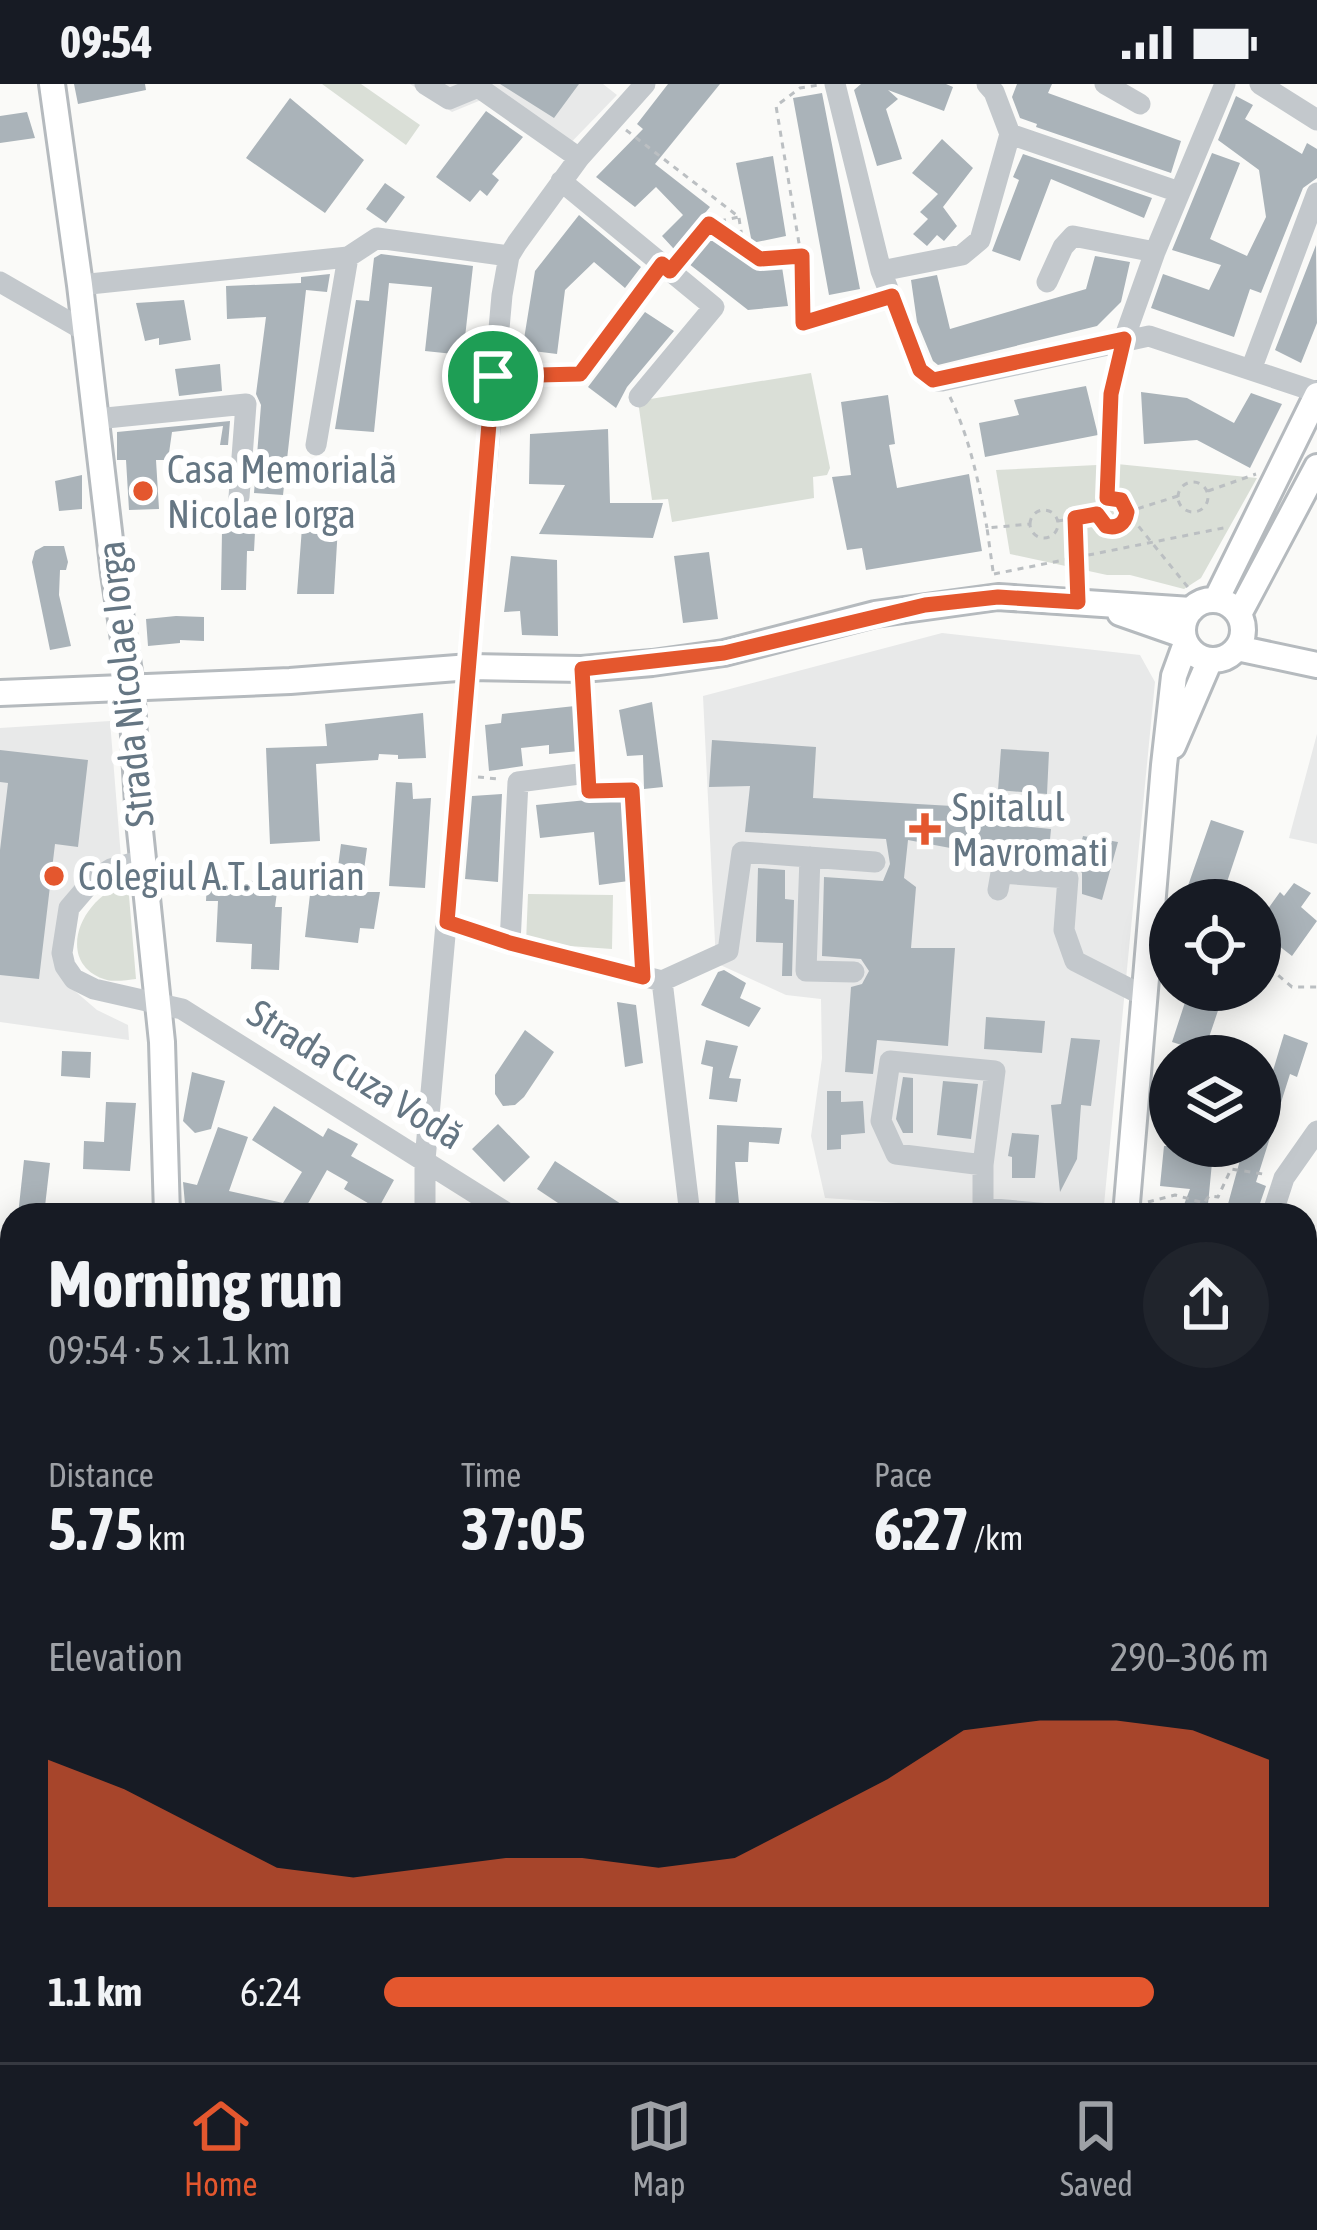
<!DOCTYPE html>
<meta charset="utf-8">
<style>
body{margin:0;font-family:"Asap Condensed",sans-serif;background:#20242c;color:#f1f3f6;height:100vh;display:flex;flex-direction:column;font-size:45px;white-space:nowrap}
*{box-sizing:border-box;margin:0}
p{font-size:39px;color:#9ea1a6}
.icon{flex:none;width:66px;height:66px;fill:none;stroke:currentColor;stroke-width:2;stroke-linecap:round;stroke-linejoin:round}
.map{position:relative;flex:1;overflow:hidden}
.drawer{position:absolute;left:0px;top:1119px;width:1317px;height:861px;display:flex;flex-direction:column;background:#171b24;border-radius:36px 36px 0 0;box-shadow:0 6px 30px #0003}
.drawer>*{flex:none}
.tools{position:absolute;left:1149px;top:795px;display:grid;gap:24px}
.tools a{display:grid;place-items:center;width:132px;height:132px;border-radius:50%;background:#171b24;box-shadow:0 6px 30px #0003;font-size:60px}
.pin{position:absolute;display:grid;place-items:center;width:102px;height:102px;color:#fff;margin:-51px;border:6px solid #fff;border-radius:50%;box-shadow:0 3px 12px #0007}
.round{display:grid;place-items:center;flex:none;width:126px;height:126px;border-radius:63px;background:#20242c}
.summary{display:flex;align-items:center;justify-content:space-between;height:204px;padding:0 48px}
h1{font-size:66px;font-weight:700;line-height:90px}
.metrics{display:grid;grid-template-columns:repeat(3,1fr);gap:18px;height:204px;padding:12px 48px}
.metrics div{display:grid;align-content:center}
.metrics b{font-size:60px;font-weight:700}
.metrics small{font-size:33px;font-weight:400}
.metrics p{font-size:33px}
.chart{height:336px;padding:24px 48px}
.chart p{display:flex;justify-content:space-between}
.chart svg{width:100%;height:216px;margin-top:12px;fill:#e4572e;opacity:.7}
ul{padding:0 48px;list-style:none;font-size:39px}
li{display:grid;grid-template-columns:192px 144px 1fr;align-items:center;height:90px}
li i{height:30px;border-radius:15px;background:#e4572e}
.status{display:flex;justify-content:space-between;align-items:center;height:84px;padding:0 60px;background:#171b24;direction:ltr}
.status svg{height:33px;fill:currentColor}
.dock{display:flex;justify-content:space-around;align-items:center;height:168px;border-top:3px solid #363941;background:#171b24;font-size:33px;color:#9ea1a6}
.dock a{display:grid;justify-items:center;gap:6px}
.dock .on{color:#e4572e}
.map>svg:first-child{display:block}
</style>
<div class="status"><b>09:54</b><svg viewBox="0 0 49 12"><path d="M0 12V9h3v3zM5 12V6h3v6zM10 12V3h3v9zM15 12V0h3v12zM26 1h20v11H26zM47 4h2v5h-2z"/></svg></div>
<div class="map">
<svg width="1317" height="1978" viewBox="0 0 1317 1978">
<rect width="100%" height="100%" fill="#fafaf8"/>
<path fill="#e8e9e9" d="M410,0H603L617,11L559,71L486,14L452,28Z
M942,549L1140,571L1155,598L1103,1131H1011L972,1124L825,1114L811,1052L822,974L821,915L786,911L716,879L703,612Z
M110,637L122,786L71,823L69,902L97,926L128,941L129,956L0,938V644Z
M1317,650V760L1289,754Z"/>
<path fill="#dadfd7" d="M322,0H361L420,41L406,61Z
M811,289L830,384L827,391L813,393L814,414L672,438L668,415L652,416L638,317Z
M1117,380L1257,394L1201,494L1184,505L1130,491H1107L1010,470L996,386Z
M128,800L136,895C128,896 115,898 107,896C52,880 81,810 128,800Z
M528,810L613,811L612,865L526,859Z"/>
<path fill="#aab3b9" d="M74,0H145L146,6L78,20Z
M500,0H579L554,34Z
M668,0H720L655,80L710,123L696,140L760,186L782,183L788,222L748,226L684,176L662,152L683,131L656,103L635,123L596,93L643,45L637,40Z
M861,0H946L953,3L944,27L888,6L898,15L886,25L902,75L877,82L854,6Z
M1017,0H1052L1048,9L1181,57L1171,89L1036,43L1037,40L1020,34L1012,13Z
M822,9L860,205L829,211L793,14Z
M1236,12L1253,21L1245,35L1302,70L1307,59L1317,65V94L1303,104L1261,209L1250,205L1234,253L1151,224L1163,190L1209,206L1221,181L1172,166L1212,69L1240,79L1210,155L1247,172L1266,133L1259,86L1218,56Z
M290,14L364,76L325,129L246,74Z
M486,27L523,53L492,90L499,96L487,112L480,106L470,118L436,93Z
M27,28L35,54L0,59V32Z
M942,55L973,84L943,123L957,142L944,157L937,151L927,162L913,150L928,135L920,128L938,110L912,89Z
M1023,70L1152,114L1144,134L1051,95L1020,177L992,167L1019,96L1013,93Z
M773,72L786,152L752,159L736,79Z
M385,99L405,113L386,139L366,125Z
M579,131L641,183L625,204L594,178L565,206L557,270L533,267L524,255L535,187Z
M1316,161L1317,239L1301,279L1275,266Z
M381,170L473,182L463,271L425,267L432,203L389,199L374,348L335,345L356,216L369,217L374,174Z
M1095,172L1130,178L1121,218L1097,242L938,281L933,277L917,238L911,196L937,191L950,245L1086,205Z
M330,190L327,208L306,206L283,411L254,409L261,321L256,310L266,233L227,235L226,202L301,199V193Z
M184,216L191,256L159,261V254L145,257L136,219Z
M645,228L674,247L627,303L616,324L588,303Z
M220,280L222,307L179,312L175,285Z
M1086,302L1098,351L985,373L979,339L1019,331L1014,316Z
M1141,308L1187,314L1234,339L1251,309L1282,320L1250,384L1197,356L1144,360Z
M888,311L895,360L889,361L897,404L969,390L982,467L866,486L862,464L847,466L832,393L851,391L841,318Z
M230,337L228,361H220L223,342L172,348L168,376H156L159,425L129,426L126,376H117V348Z
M608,345L610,419H663L653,454L539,450L565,401L529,400L530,350Z
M82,391V425L59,427L55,397Z
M339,425L334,510H297L303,430Z
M222,447L255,448L254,467H247L246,506H221Z
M44,462H64L68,478L66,486H60L59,511L71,562L50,566L32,478L35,467Z
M709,468L718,535L683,539L674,472Z
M511,472L557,476L558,552L522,551L520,527L504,528Z
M176,532L204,533V557L180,556V559L148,562L146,535Z
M652,618L663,703L644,705L643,671L627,672L619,626Z
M575,622L579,667L549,670V661L521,664L523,682L489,687L485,641L501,639L502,630Z
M423,629L426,674L398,675V671L379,670L378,676L316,680L320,757L270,760L266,664L327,662L325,640Z
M712,656L816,663L813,714L987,724V730L1010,741L1051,745L1048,777L1003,774L908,756L904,794L916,803L911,864H955L948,962L877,956L873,990L845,988L851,903L862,900L869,887L861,875L822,872L824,793L883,797L890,780L886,755L745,748L750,702L709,703Z
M1001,665L1049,668L1047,710L998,706Z
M0,666L88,676L78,763L55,760L39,895L0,891V766L8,699L0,698Z
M396,698L412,699L413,715L431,714L425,804L389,802Z
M502,710L498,798L465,795L472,712Z
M628,712L636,796L599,801L594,748L540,754L536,721Z
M1211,736L1244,747L1221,816H1183Z
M1083,752L1118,758L1102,816L1082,810V789L1075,781Z
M341,760L367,764L361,808H380L374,845L360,844L358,859L305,853L311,802L335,806Z
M758,784L785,786V815L794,816L792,892H782L783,859L756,858Z
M207,796L258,797V805L277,808L275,823H282L279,886L251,885L252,860L216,858L218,817H206Z
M1294,799L1311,809L1301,823L1317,837L1292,872L1265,851L1276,837L1265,829L1280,808L1284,812Z
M724,886L746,899L740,914L761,924L749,943L701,921L718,888Z
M1189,906H1225L1204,968L1172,958Z
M617,918L636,921L643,979L625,983Z
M986,933L1045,937L1042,969L984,965Z
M525,946L554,968L524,1013L515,1021L503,1022L495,1010V991Z
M1284,950L1308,959L1297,993L1290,990L1256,1098L1266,1102L1256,1131H1225L1240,1076L1213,1068L1207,1131H1180L1190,1105L1160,1102L1164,1062H1260V986L1272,990Z
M1071,954L1100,956L1091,1022L1081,1021L1077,1075L1060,1108L1051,1021L1061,1020Z
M706,956L738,962L729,994L741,995L737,1018L709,1015L713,983L701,980Z
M62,967L91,968L90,994L61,992Z
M192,988L225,997L211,1045L195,1049L183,1037Z
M903,993L913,994V1049H903L896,1035Z
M943,997L978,1000L971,1055L937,1051Z
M827,1007H841V1018L863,1017L865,1049L841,1051V1065L827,1066Z
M106,1018L136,1019L130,1087L83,1085L84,1057L104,1058Z
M274,1022L323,1053L328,1044L358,1060L351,1072L394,1096L378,1125L344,1105L348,1098L327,1086L306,1123L314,1125V1131H186L183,1098L197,1101L218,1043L248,1053L229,1107L283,1119L302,1088L252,1056Z
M498,1040L530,1073L504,1098L472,1065Z
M717,1041L782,1044L779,1060L749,1058L748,1078H735L739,1119H752V1131H715Z
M1012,1049L1039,1051L1035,1094H1012V1073L1008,1072Z
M24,1076L50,1079L44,1131H18Z
M555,1077L638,1131H576L537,1105Z"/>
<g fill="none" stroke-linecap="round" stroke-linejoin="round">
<defs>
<path id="major" d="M52,0L80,201L114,490L131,601L139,737L162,958L167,1131
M1216,516L1317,311
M1183 546a30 30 0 1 1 60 0a30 30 0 1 1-60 0Z
M1120,529L1183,551
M1239,530L1317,383
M1237,564L1317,581
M0,609L290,597L470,583L582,585L652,579L724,569L875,530L998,513L1191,526
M1173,662L1210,576
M1126,1131L1164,681L1174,592L1186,559
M0,1407L12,1413
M0,1441L12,1448
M820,1968L828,1978
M875,1968L883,1978
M41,1978L43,1968
M63,1978L65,1968"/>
</defs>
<use href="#major" stroke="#b5babe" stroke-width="30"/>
<path stroke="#bbbfc2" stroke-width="3" stroke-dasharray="6 6" stroke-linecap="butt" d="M626,46L739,133L711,139
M739,134L743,160
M801,171L776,22L800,4L819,1
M683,172L709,140L760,175L801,173L803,239L873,218
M950,313C970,355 979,399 987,444
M1178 413a15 15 0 1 1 30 0a15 15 0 1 1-30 0Z
M1208,407L1256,390
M1178,412L1127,428L1191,507
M1097 428a15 15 0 1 1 30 0a15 15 0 1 1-30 0Z
M1107,414L1111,310L1118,280
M1030 440a14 14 0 1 1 28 0a14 14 0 1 1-28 0Z
M1074,434L1077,498
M1058,437L1096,430
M993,487L987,444L1030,440
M994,490L1228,443
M583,603L586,671
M478,693L498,695
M592,707H632L642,873
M1260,876L1292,903H1317
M1148,1118L1175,1111L1204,1119L1209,1112L1218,1113L1231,1085L1263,1090
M0,1180L12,1185
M0,1197L12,1203
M0,1220L8,1223L0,1242"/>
<path stroke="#c3c8cc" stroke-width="21" d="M425,0L449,15L478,3L579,74
M835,0L881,187L920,286L933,297H942L1149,252L1317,308
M987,0L994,8L1010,50L1179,108
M1105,0L1140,20
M1260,0L1317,36
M561,97L714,223L639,313
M881,187L962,171L980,156L1010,50
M0,198L85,247
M1047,198L1063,163L1073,152L1155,168
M80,201L348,173L377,154L509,172
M1124,255L1155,168L1225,0
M1252,283L1317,109
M493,292L580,290L662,180
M96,335L246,320L239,413
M316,361L348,173
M810,773L806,887L854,888
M144,776L111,785L93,796L69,824L62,869L65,882L74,895L94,905L182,925L510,1131
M998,806L1001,789L1068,794L1064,846L1075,877L1134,907L1144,904
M447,839L510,859L662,897
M510,859L518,698L587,689
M662,897L728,867L742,768L875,778
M662,897L690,1131
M983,1081L896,1070L881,1037L890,977L995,987L983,1081V1124L1061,1131
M425,1131V1076L502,211L509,172L517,159L579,74L645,0
M1272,1131L1284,1094L1317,1047
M1305,1371L1317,1364
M11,1447L12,1485
M11,1484L12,1516
M1305,1517L1317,1525
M1305,1631L1317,1639
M0,1635C14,1653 0,1679 12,1697
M0,1693L8,1694L0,1715
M1305,1842L1317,1849
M0,1889L12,1890
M1305,1930L1317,1937
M587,1968L649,1978
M909,1968L912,1978
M1138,1968L1151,1978
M1232,1968L1249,1978
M141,1978L156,1975
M260,1978L262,1968
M419,1978L421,1968
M474,1978L475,1968
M670,1978L676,1968
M711,1978L762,1968
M1024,1978L1031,1968
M1179,1978L1185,1968
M1305,1978L1317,1957"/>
<use href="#major" stroke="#fff" stroke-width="24"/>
</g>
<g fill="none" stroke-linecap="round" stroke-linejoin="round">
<defs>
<path id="route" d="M709,140L760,175L802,172L803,239L892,212L920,286L933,296L1124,255L1111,310L1107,414L1121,416L1127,428C1125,440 1117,445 1106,442L1097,430L1075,434L1078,518L998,513L925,521L724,569L582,585L589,707L632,706L643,893L510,859L447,838L493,292L580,290L662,180L670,187Z"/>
</defs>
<use href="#route" stroke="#fff" stroke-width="24"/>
<use href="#route" stroke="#e4572e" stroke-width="15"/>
</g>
<g fill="#e4572e" stroke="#fff" stroke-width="4.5">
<circle cx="143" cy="407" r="12"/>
<path d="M919 727h12v12h12v12h-12v12h-12v-12h-12v-12h12z"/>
<circle cx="54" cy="792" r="12"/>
</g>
<g text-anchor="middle" stroke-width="12" stroke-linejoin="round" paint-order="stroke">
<g font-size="39" fill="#657683" stroke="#fff" text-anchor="start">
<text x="167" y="399">Casa Memorială<tspan x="167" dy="45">Nicolae Iorga</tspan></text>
<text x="952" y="737">Spitalul<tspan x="952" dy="45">Mavromati</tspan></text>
<text x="78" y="806">Colegiul A.T. Laurian</text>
</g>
<g font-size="39" fill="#657683" stroke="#fff">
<text transform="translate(125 600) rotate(-96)" y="14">Strada Nicolae Iorga</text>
<text transform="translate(356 990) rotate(32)" y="14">Strada Cuza Vodă</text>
</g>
</g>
</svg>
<div class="tools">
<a><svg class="icon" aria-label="locate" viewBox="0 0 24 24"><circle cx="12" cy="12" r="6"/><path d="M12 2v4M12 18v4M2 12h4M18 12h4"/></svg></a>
<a><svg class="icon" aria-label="layers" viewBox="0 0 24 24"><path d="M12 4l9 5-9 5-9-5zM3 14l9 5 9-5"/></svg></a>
</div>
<div class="pin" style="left:493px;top:292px;background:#1e9e55"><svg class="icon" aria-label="arrive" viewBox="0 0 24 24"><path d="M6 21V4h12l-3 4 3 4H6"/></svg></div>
<section class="drawer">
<div class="summary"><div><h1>Morning run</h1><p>09:54 · 5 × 1.1 km</p></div><a class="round"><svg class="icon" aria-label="share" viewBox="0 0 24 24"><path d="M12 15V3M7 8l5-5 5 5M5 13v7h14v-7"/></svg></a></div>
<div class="metrics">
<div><p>Distance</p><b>5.75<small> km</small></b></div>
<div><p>Time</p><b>37:05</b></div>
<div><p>Pace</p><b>6:27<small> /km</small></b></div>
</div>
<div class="chart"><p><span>Elevation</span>290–306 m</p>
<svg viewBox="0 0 160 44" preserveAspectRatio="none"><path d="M0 44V14L10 20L20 28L30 36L40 38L50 36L60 34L70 34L80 36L90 34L100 26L110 18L120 8L130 6L140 6L150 8L160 14V44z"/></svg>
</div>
<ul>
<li><b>1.1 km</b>6:24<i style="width:87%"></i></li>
</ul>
</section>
</div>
<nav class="dock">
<a class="on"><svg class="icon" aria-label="home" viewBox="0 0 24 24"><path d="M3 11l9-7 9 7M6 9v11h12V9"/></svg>Home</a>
<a><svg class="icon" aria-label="map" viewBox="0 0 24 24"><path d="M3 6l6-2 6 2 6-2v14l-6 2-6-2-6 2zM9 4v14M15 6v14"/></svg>Map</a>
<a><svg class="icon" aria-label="saved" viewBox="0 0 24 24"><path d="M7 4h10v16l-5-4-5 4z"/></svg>Saved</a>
</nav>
